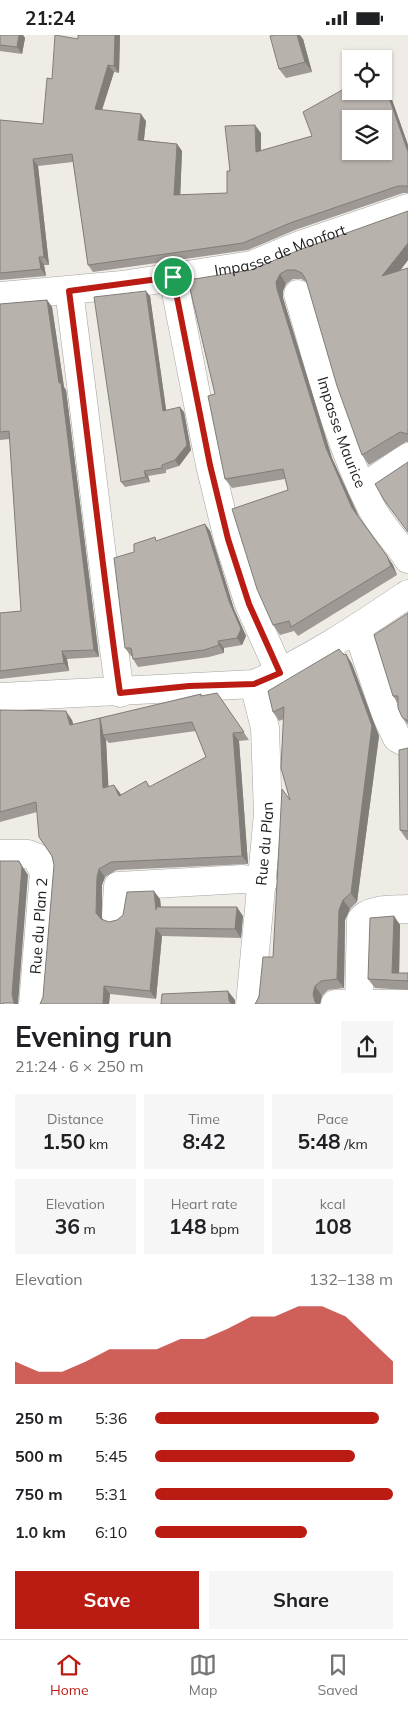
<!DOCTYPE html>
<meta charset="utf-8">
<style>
body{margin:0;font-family:Mulish,sans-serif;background:#f6f6f6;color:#202124;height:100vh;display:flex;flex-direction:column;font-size:19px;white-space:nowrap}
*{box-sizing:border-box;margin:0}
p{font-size:16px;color:#757577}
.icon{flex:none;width:28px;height:28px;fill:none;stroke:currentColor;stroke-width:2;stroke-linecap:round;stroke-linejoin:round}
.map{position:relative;height:969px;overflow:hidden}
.details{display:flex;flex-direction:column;background:#fff;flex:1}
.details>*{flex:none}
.controls{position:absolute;left:342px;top:15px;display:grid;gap:10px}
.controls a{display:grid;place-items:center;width:50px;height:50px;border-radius:0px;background:#fff;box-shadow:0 1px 4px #0004;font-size:25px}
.pin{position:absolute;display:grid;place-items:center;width:42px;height:42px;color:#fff;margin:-21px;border:2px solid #fff;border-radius:50%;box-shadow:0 1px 5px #0007}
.round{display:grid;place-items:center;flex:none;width:52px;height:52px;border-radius:0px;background:#f6f6f6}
.head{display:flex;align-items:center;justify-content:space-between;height:85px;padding:0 15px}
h1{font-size:28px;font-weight:700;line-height:38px}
.stats{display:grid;grid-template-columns:repeat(3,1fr);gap:8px;height:85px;padding:5px 15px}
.stats div{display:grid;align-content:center;border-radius:0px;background:#f6f6f6;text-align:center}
.stats b{font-size:21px;font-weight:700}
.stats small{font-size:14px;font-weight:400}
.stats p{font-size:14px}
.chart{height:140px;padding:10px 15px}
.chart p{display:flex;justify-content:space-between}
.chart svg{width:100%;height:90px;margin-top:5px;fill:#ba1c14;opacity:.7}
.action{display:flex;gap:10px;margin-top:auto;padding:10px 15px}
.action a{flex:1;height:58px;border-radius:0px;background:#ba1c14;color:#fff;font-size:20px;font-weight:700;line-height:58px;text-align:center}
.action a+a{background:#f6f6f6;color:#202124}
ul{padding:0 15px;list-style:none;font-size:16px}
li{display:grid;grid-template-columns:80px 60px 1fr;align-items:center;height:38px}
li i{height:12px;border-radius:6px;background:#ba1c14}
.status{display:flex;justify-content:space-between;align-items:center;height:35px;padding:0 25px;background:#fff;direction:ltr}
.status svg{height:14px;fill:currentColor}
.tabs{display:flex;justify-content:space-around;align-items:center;height:70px;border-top:1px solid #e0e0e0;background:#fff;font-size:14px;color:#757577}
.tabs a{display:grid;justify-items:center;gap:2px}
.tabs .selected{color:#ba1c14}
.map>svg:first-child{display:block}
</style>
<div class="status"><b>21:24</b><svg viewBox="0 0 49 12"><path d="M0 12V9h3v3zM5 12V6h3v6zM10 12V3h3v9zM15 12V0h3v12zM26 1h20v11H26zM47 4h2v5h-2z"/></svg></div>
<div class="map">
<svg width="408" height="969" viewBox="0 0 408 969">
<rect width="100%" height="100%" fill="#efece6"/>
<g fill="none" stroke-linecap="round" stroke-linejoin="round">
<defs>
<g id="minor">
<path d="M173,242L210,430L228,504L249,569L280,638"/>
<path d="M69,256C87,390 101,524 120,658"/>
<path id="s1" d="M298,259C319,329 336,402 369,468C378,488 396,505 408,524"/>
<path id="s2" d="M0,261L122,250L252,230L300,210L408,173"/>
<path d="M362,453L408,422"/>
<path d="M357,594L386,680L397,703L408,709"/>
<path d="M0,662L254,649C309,626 359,592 408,559"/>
<path d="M0,819H28L36,822L44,837L33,969"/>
<path d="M116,880L118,851L243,844L263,847"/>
<path id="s3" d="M250,969L268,779L265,693L254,649"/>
<path d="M335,969H408"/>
<path d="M359,969L361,885C369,873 394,875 408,874"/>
</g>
</defs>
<use href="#minor" stroke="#a3a3a3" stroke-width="29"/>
<use href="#minor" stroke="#fff" stroke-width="28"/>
</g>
<path fill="#9e9994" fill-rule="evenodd" d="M0,0H23L25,3L22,19L0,16Z
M78,0H120L119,38L114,37L102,75L146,86L144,105L177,109L182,116L180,160L227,158L230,136L261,98V116L312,101L384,42L408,110V158H403L295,195L248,215L93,237L88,230L73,127L38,131L49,230H44L46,241L0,245V85L43,89L52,44L78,4Z
M303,4L312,37L286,43L279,34Z
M408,225L400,236L408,233V407H406L369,430L362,420L307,247L301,244H293L286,249L283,256V263L332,423L359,482L393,530L397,540L298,601L294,596L280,600L273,590L288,455L285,444L232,453L225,444L215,359L251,235Z
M150,261L166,375L184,377L191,415L179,431L166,435V438L148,441L150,447L125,452L121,447Z
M47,265L52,272L64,352L66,355L99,622L67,624L69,636L0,644V578L21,576L10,404L0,405V269Z
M205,489L210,496L234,574L246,601L242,610L224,613V618L209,622L138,632L133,624L132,621H131L125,613L158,506Z
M408,578V690L402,682L398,668L393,661Z
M346,619L352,629L379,701L357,867L350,874L345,885L344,953L328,955L322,961L320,969L256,968L273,922L290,765L284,684L279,686L273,677Z
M217,658L249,705L239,706L248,829L117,835L105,842L102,850V885L109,887L117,885L160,864L161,872L243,881L241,903L162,901L156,964L110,959L109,969H40L43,962L54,830L52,821L37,777L0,787V675L72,685L73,690L201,659L202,661ZM196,696L206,722L150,752L146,746L121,760L120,758L108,752L106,705L109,708Z
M408,713V805H407L400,795Z
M394,881L400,890L399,938H408V955L375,953L368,944Z"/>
<path fill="#817d78" d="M19,0H23L25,3L22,19L17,12Z
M115,0H120L119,38L114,31Z
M297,0H300L303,4L312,37L305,27Z
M108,30L114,37L100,81L95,74Z
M384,42L408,110V117L384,48Z
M141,79L146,86L143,112L138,105Z
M255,90L261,98V125L256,117Z
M177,109L182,116L180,168L174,160Z
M33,124L38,131L49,230L44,222Z
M408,208V225L388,251L382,241Z
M39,222L44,230L46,241L41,234Z
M280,239L286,249L283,256V263L332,423L359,482L352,473L326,413L277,254L276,247Z
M146,256L150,261L167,381L163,376Z
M47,265L52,272L64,352L66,355L99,622L94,615L59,348Z
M180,372L184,377L191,415L179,431L175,425Z
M144,436L148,441L150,447L146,442Z
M205,489L210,496L234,574L246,601L242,610L237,603L229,566Z
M387,521L393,530L397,540L391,531Z
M218,606L224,613V618L219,610Z
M62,616L67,624L69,636L64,628Z
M346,619L352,629L379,701L357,867L351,858Z
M66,676L72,685L76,699L70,690Z
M100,683L103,700L106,705L109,762L103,753Z
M233,698L239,706L248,829L242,821Z
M114,750L120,758L125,770L119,761Z
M19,826L28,840L18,969H14L12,959Z
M99,834L105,842L102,850V886L96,878L97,842Z
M154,856L160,864L162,883L156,875Z
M343,865L350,874L345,885L344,953L337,944L339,875Z
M237,872L243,881L241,903L235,894Z
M394,881L400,890L399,945L392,938Z
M156,893L162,901L156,964L150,956Z
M104,951L110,959L109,969H103Z
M315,951L322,961L320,969H316L315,967L313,959Z
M228,956L235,965V969H231L229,966Z"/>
<path fill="#b8b2ac" stroke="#817d78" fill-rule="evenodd" d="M0,0H19L17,12L0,10Z
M55,0L78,4V0H115L114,31L108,30L95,74L141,79L138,105L177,109L174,160L227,158V136H230L225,91L255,90L256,117L312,101L303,77L351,50V56H384V48L408,117V152L406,151H398L290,188L243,208L88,230L72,119L33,124L44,222H39L41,234L0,238V85L43,89L47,43L52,44ZM351,84H384V116H351Z
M274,0H297L305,27L279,34L270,1Z
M408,176V208L382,241L408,233V399L400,397L362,420L337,351L306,245L302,238L295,235H287L280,239L276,247L277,254L326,413L352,473L387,521L391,531L291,592L289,586L273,590L257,554L232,474L288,455L283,434L225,444L208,361L215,359L188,245L251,235L299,215Z
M146,256L163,376L180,372L187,410L175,425L162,430V433L144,436L146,442L121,447L94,262Z
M47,265L59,348H61L94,615L62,616L64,628L0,636V578L21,576L9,396L0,397V269Z
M408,427V497L384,465L375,449Z
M205,489L229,566L241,594L237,603L218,606L219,610L204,615L133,624L131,613H125L114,523L134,517V509L155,502L156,506Z
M408,578V686L402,682L398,673V661H393L374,600Z
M339,614L344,620L346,619L372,691L351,858L343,865L339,875L337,944L321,946L315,951L313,959L315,967L317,969H255L259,962L263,922H273L282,754L290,765L281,733L284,672L273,677L268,656Z
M217,658L244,697L233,698L242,821L111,827L99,834L97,842L96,878L101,884L109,887L117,885L123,880L127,857L154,856L156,875V872H237L235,894L156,893L150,956L104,951L103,969H40L43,962L54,830L52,821L39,802L36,767L0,777V675L66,676L70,690L100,683L103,753L114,750L119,761L146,746L149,752L206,722L192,687L103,700L100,683L201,659V661Z
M408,713V796L400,795L399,715Z
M0,826H19L22,832L12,959L14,968H3V969H0Z
M394,881L392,938H408V946L368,944L370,883Z
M228,956L229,966L232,969H161L162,959Z"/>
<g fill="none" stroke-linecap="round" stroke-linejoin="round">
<defs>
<path id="route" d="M173,242L210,430L228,504L249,569L280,638L254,649L189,651L120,658C101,524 87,390 69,256Z"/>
</defs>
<use href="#route" stroke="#fff" stroke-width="10"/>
<use href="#route" stroke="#ba1c14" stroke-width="6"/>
</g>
<g text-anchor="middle" stroke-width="4.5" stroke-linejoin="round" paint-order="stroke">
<g font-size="15" fill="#1f1f1f" stroke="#fff">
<text dy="5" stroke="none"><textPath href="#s2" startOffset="285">Impasse de Monfort</textPath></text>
<text dy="5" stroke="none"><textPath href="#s1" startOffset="145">Impasse Maurice</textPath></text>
<text dy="5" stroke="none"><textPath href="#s3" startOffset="161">Rue du Plan</textPath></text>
<text transform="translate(39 891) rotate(-86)" y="5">Rue du Plan 2</text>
</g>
</g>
</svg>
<div class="controls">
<a><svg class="icon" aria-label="locate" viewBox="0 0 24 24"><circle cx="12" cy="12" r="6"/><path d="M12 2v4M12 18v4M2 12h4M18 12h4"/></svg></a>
<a><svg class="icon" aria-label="layers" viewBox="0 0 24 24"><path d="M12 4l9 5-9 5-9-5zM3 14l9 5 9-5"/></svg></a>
</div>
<div class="pin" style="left:173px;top:242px;background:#1e9e55"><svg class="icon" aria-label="arrive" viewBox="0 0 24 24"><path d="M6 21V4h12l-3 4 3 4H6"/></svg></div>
</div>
<section class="details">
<div class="head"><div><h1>Evening run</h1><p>21:24 · 6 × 250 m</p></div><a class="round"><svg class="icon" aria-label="share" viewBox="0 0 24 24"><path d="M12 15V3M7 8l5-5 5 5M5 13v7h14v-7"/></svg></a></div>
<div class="stats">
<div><p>Distance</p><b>1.50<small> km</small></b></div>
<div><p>Time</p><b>8:42</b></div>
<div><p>Pace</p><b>5:48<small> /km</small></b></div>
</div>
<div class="stats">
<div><p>Elevation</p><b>36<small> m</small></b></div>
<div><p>Heart rate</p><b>148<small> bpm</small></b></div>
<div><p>kcal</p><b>108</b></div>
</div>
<div class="chart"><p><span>Elevation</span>132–138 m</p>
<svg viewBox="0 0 160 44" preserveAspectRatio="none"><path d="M0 44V33L10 38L20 38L30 33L40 27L50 27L60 27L70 22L80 22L90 17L100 11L110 11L120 6L130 6L140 11L150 22L160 33V44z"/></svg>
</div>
<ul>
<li><b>250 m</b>5:36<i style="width:94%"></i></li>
<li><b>500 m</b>5:45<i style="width:84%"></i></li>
<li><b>750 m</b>5:31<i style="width:100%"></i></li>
<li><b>1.0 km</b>6:10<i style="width:64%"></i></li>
</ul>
<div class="action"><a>Save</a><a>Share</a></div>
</section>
<nav class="tabs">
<a class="selected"><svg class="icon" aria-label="home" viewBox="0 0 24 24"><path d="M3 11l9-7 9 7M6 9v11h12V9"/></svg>Home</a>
<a><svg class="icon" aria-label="map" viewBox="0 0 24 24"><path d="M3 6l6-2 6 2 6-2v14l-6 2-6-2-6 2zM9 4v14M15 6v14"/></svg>Map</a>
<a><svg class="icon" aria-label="saved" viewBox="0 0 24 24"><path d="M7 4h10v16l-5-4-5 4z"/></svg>Saved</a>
</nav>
